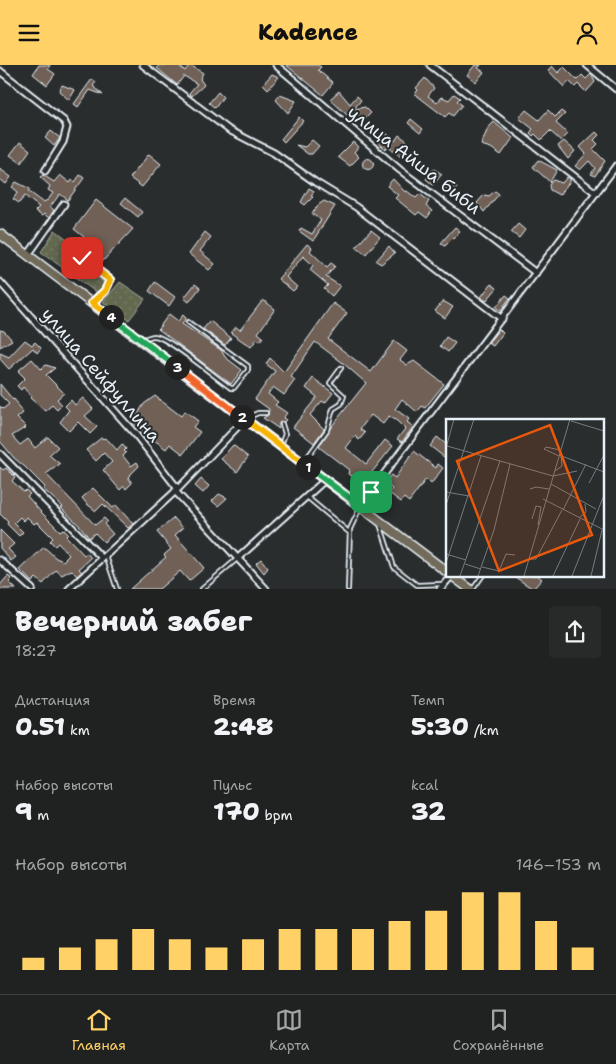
<!DOCTYPE html>
<html lang="ru">
<meta charset="utf-8">
<style>
body{margin:0;font-family:"Shantell Sans",sans-serif;background:#282a2a;color:#f1f3f6;height:100vh;display:flex;flex-direction:column;font-size:19px;white-space:nowrap}
*{box-sizing:border-box;margin:0}
p{font-size:16px;color:#a2a4a5}
.icon{flex:none;width:28px;height:28px;fill:none;stroke:currentColor;stroke-width:2;stroke-linecap:round;stroke-linejoin:round}
.map{position:relative;height:524px;overflow:hidden}
.sheet{display:flex;flex-direction:column;background:#202222;flex:1}
.sheet>*{flex:none}
.pin{position:absolute;display:grid;place-items:center;width:42px;height:42px;color:#fff;margin:-21px;border-radius:10px;box-shadow:0 2px 8px #0006}
.km{position:absolute;width:25px;height:25px;margin:-12px;border-radius:50%;background:#222;color:#fff;font-size:14px;line-height:25px;text-align:center}
.round{display:grid;place-items:center;flex:none;width:52px;height:52px;border-radius:5px;background:#282a2a}
.overview{display:flex;align-items:center;justify-content:space-between;height:85px;padding:0 15px}
h1{font-size:28px;font-weight:800;line-height:38px}
.stats{display:grid;grid-template-columns:repeat(3,1fr);gap:8px;height:85px;padding:5px 15px}
.stats div{display:grid;align-content:center}
.stats b{font-size:25px;font-weight:800}
.stats small{font-size:14px;font-weight:400}
.stats p{font-size:14px}
.chart{height:140px;padding:10px 15px}
.chart p{display:flex;justify-content:space-between}
.chart svg{width:100%;height:90px;margin-top:5px;stroke:#ffd166;stroke-width:6}
header{display:flex;justify-content:space-between;align-items:center;height:65px;padding:0 15px;background:#ffd166;color:#111;font-size:22px;font-weight:800}
.tab-bar{display:flex;justify-content:space-around;align-items:center;height:70px;border-top:1px solid #3d3f40;background:#202222;font-size:14px;color:#a2a4a5}
.tab-bar a{display:grid;justify-items:center;gap:2px}
.tab-bar .current{color:#ffd166}
.map>svg:first-child{display:block}
</style>
<header><svg class="icon" aria-label="menu" viewBox="0 0 24 24"><path d="M4 6h16M4 12h16M4 18h16"/></svg>Kadence<svg class="icon" aria-label="person" viewBox="0 0 24 24"><circle cx="12" cy="8" r="4"/><path d="M4 21q1-7 8-7t8 7"/></svg></header>
<div class="map">
<svg width="616" height="524" viewBox="0 0 616 524">
<defs>
<pattern id="grass-dots" width="8" height="8" patternUnits="userSpaceOnUse" patternTransform="scale(1.25)"><rect width="8" height="8" fill="#63694f"/><path d="M2 2h.1M6 6h.1" fill="none" stroke="#797f69" stroke-width="1.8" stroke-linecap="round"/></pattern>
</defs>
<rect width="100%" height="100%" fill="#2a2d2e"/>
<filter id="ink" filterUnits="userSpaceOnUse"><feTurbulence type="fractalNoise" baseFrequency=".02" numOctaves="2"/><feDisplacementMap in="SourceGraphic" scale="10" xChannelSelector="R" yChannelSelector="G"/><feConvolveMatrix kernelMatrix="1 2 1 2 8 2 1 2 1" color-interpolation-filters="sRGB"/></filter>
<g filter="url(#ink)">
<path fill="url(#grass-dots)" stroke="#a6ada4" d="M55,165L78,182L79,188L74,194L106,219L97,228L41,187Z
M120,217L145,234L129,255L103,237Z"/>
<path fill="#6f6156" stroke="#e8f1f8" d="M39,0H50L48,4L55,9L47,20L33,9Z
M159,0H178L185,6L190,0L203,8L200,14L204,20L192,31L189,28L197,19L184,11L177,20L157,3Z
M286,0H318L321,2L318,5L333,18L323,30Z
M475,0H481L478,3L484,7L476,17L467,10Z
M552,1L558,8L564,2L577,15L582,10L586,14L591,9L595,17L586,27L578,19L575,22L569,16L564,22L548,5Z
M272,9L279,12L268,24L263,19Z
M425,13L434,23L428,31L437,38L442,32L449,35L454,29L460,33L457,36L462,40L453,51L449,48L445,52L415,29L418,25L416,23Z
M92,14L96,17L93,21L103,30L90,25L78,42L74,39Z
M62,20L75,25L69,35L59,26Z
M339,26L350,39L357,31L361,35L354,44L365,42L371,48L364,55L353,45L348,51L330,34Z
M218,27L223,32L215,43L209,38Z
M280,30L296,36L288,48L276,35Z
M526,45L539,55L548,45L555,52L561,46L565,49L556,58L568,69L561,76L550,66L541,75L535,69L533,71L530,68L533,64L519,53Z
M299,52L303,56L284,77L281,74Z
M411,54L423,64L420,68L408,58Z
M494,57L513,73L501,90L491,83L481,80L488,63Z
M51,66L60,73L54,81L45,73Z
M596,67L599,70L594,75L598,79L593,84L605,96L595,111L591,109L595,103L589,96L580,105L575,101L586,89L580,82Z
M386,68L395,76L399,70L407,76L402,82L408,87L402,93L388,81L386,84L378,78Z
M312,75L319,81L312,89H308L296,80L305,82Z
M564,76L575,86L568,94L558,81Z
M20,77L30,85L21,98L10,90Z
M353,77L358,82L354,87L359,92L350,101L338,92Z
M149,89L161,99L142,122L130,113Z
M362.5 99a5.5 5.5 0 1 1 11 0a5.5 5.5 0 1 1-11 0Z
M538,95L557,105L550,117L533,102Z
M0,104L11,112L6,119L0,114Z
M434,104L442,109L433,120L426,114Z
M43,110L54,117L60,110L70,118L72,115L75,117L80,110L84,113L68,135L60,129L50,142L54,145L49,153L44,149L42,151L35,146L39,142L25,131L19,138L13,134L18,127L12,122L16,117L30,124L28,126L43,137L48,135L53,128L48,125L50,121L40,112Z
M567,112L571,115L559,130L550,125L549,120L553,115L562,118Z
M393,114L405,127L407,126L416,133L420,129L429,136L426,141L432,146L427,153L419,147L416,150L395,133L398,130L387,121Z
M448,115L457,122L452,129L443,122Z
M309,123L314,126L311,131L313,132L305,140L301,137Z
M495,126L499,129L484,147L477,138L484,130L489,131Z
M125,133L142,147L138,152L121,138Z
M96,135L133,164L102,197L79,179L84,172L74,164Z
M324,136L335,141L313,176L299,166L301,163L312,169L321,155L312,149L318,140Z
M518,159L525,165L519,173L511,167Z
M455,162L460,166L445,181L441,178Z
M371,165L380,172L366,189L356,182Z
M205,167L211,172L200,186L215,199L209,205L189,189Z
M307,179L312,183L310,186L327,202L331,198L335,201L326,212L340,221L332,231L324,224L328,220L310,205L313,200L303,191L286,212L297,222L293,226L278,214Z
M389,181L395,188L381,199L376,196Z
M155,217L175,232L169,241L149,226Z
M195,219L200,223L189,237L184,233Z
M491,219L497,223L486,236L481,232Z
M506,230L510,233L500,246L496,242Z
M263,235L275,244L258,268L263,272L260,276L257,274L251,282L231,268L236,262L240,265Z
M443,236L453,242L445,253L435,246Z
M333,238L347,248L328,274L371,307L394,276L407,286L400,295L407,300L414,296L444,319L425,343L422,341L417,347L402,334L395,344L409,354L407,357L413,362L402,377L397,374L405,364L397,356L389,351L383,359L371,350L360,364L365,368L359,375L355,371L346,383L366,399L385,375L393,381L364,417L348,409L349,405L319,382L331,362L366,318L343,298L315,277L291,312L295,315L284,330L273,322L268,329L278,337L275,340L287,348L283,353L286,355L284,357L279,358V364L263,353L268,350L269,344L255,334L275,306L266,299L270,293L284,307Z
M169,249L178,256L183,250L186,253L182,259L221,285L225,292L242,305L231,319L158,264Z
M210,256L231,273L225,280L203,264Z
M499,264L503,268L493,281L488,278Z
M0,265L4,266L12,275L0,282Z
M446,272L455,278L448,287L440,281Z
M25,275L32,280L35,277L41,283L37,288L33,283L9,304L0,294V288L9,292Z
M32,294L41,304L46,300L55,303L46,310L64,328L57,334L62,340L57,345L52,340L45,346L30,333L32,332L23,322L21,325L17,321L25,313L18,306Z
M313,313L333,328L325,338L322,336L310,350L324,364L314,378L293,362L317,332L306,323Z
M0,319L13,335L14,334L18,339L17,341L23,348L17,353L26,362L12,371L20,380L28,374L35,383L48,372L58,382L49,390L60,399L46,409L95,460L104,453L107,456L104,459L113,469L104,477L95,468L89,473L80,461L61,443L63,442L43,424L45,422L25,402L14,393L0,376V341L3,344L9,339L0,330Z
M155,331L181,351L185,346L198,356L193,362L200,367L183,389L170,379L166,384L132,358L144,339Z
M83,333L93,344L85,351L97,362L90,369L78,357L69,366L60,357L69,345L65,341L71,335L75,340Z
M437,372L447,380V388L444,392L430,381Z
M101,373L107,374L117,385L122,379L126,384L124,386L126,388L123,391L131,401L137,397L139,401L128,412L132,418L126,424L124,421L120,425L103,405L112,397L104,388L96,396L86,385Z
M233,380L248,392L237,407L221,394Z
M414,386L436,403L438,399L443,403L431,419L426,414L409,437L404,433L401,437L389,428L392,424L385,418L391,410L395,413Z
M0,402L3,405L6,403L15,412L12,416L24,427L26,425L30,429L27,431L39,445L60,466L63,464L68,469L66,471L84,490L87,488L91,493L79,504L82,507L77,511L71,505L62,510L56,505L43,519L36,513L32,517L20,505L44,482L56,493L63,496L69,490L58,478L55,481L50,476L53,473L37,457L34,459L27,452L24,456L20,452L14,458L23,467L19,471L7,459L8,457L0,449Z
M201,414L209,421L203,428L195,421Z
M93,423L113,443L116,440L133,459L128,463L103,439L96,446L87,439L82,433Z
M219,429L227,433L218,441L212,436Z
M174,453L183,463L175,470L204,503L189,516L180,506L159,524H130L166,492L164,490L171,484L157,467Z
M0,465L14,479L8,484L16,492L11,496L0,483Z
M261,494L268,503L264,508L256,498Z
M512,510H537L542,514L533,524Z
M8,511L12,514L9,517L16,524H0V520Z"/>
<g fill="none" stroke-linecap="round" stroke-linejoin="round">
<defs>
<path id="lane" d="M142,274C146,274 150,271 154,271C167,271 217,314 231,323H234L248,305V301L188,257
M247,353L258,348H266
M281,380L285,369L282,359
M304,397L327,365L333,344L341,339L344,331L330,318L341,303
M307,432L350,468
M380,459L394,502L417,520L442,519
M106,491L117,524
M202,524L237,494
M348,524L350,464L360,443
M473,524L483,510"/>
<path id="street" d="M143,0L229,65L274,88L315,117L356,142L502,254
M276,0L400,105L536,208
M430,0L596,128
M587,0L616,24
M0,6L64,56L67,62L63,77L45,106
M28,190L64,139
M82,193L110,215L105,226L91,238
M0,217L136,370L178,424
M0,389L102,493
M175,426L266,524
M360,441L616,101
M238,493L325,415
M0,495L32,524
M69,524L178,424L245,354
M440,524L452,510"/>
<path id="primary" d="M0,169L447,507
M451,510L470,524"/>
</defs>
<use href="#lane" stroke="#e8f1f8" stroke-width="6"/>
<use href="#street" stroke="#e8f1f8" stroke-width="9"/>
<use href="#primary" stroke="#e8f1f8" stroke-width="11"/>
<use href="#lane" stroke="#2a2d2e" stroke-width="2.5"/>
<use href="#street" stroke="#2a2d2e" stroke-width="5"/>
<use href="#primary" stroke="#726b5a" stroke-width="8"/>
</g>
</g>
<g fill="none" stroke-linecap="round" stroke-linejoin="round" filter="url(#ink)">
<defs>
<path id="split-1" d="M308,402L360,441L371,427"/>
<path id="split-2" d="M242,352L308,402"/>
<path id="split-3" d="M177,302L242,352"/>
<path id="split-4" d="M111,252L177,302"/>
<path id="split-5" d="M82,193L110,215L105,226L92,238L111,252"/>
</defs>
<use href="#split-1" stroke="#fff" stroke-width="10"/>
<use href="#split-2" stroke="#fff" stroke-width="10"/>
<use href="#split-3" stroke="#fff" stroke-width="10"/>
<use href="#split-4" stroke="#fff" stroke-width="10"/>
<use href="#split-5" stroke="#fff" stroke-width="10"/>
<use href="#split-1" stroke="#22a559" stroke-width="6"/>
<use href="#split-2" stroke="#f5b400" stroke-width="6"/>
<use href="#split-3" stroke="#f0652b" stroke-width="6"/>
<use href="#split-4" stroke="#22a559" stroke-width="6"/>
<use href="#split-5" stroke="#f5b400" stroke-width="6"/>
</g>
<g text-anchor="middle" stroke-width="4" stroke-linejoin="round" paint-order="stroke">
<g font-size="18" fill="#e8f1f8" stroke="#2a2d2e">
<text transform="translate(414 95) rotate(38)" y="6">улица Айша биби</text>
<text transform="translate(101 310) rotate(49)" y="6">улица Сейфуллина</text>
</g>
</g>
<g transform="translate(446 354)">
<rect width="158" height="158" fill="#2a2d2e"/>
<path fill="none" stroke="#767b7f" stroke-width="1" d="M125,2L158,12M1,27L107,57M0,29L8,0M113,36L158,53M113,37L98,30L100,28L114,31M109,52L116,47L115,37M107,57L131,52M143,64L158,36M105,65L150,90M84,70L90,68L103,70M0,73L23,77M97,80L158,111M0,86L28,0M117,91L140,45M133,99L140,93L139,85M86,100L90,87L95,88L92,106M0,135L20,141M84,140H90L116,91M0,144L35,37M19,145L35,150M36,148L53,152L60,135L69,136M14,157L54,42M32,157L48,111L64,45M78,157L124,0M107,157L134,100M126,157L158,76M145,157L156,111"/>
<path fill="#e8590c" fill-opacity="0.15" stroke="#e8590c" stroke-width="2.5" d="M104,6L146,116L53,152L11,42Z"/>
<rect width="158" height="158" fill="none" stroke="#e8f1f8" stroke-width="2.5"/>
</g>
</svg>
<div class="pin" style="left:371px;top:427px;background:#1e9e55"><svg class="icon" aria-label="arrive" viewBox="0 0 24 24"><path d="M6 21V4h12l-3 4 3 4H6"/></svg></div>
<div class="pin" style="left:82px;top:193px;background:#d93025"><svg class="icon" aria-label="check" viewBox="0 0 24 24"><path d="M5 12l5 5 9-10"/></svg></div>
<b class="km" style="left:308px;top:402px">1</b>
<b class="km" style="left:242px;top:352px">2</b>
<b class="km" style="left:177px;top:302px">3</b>
<b class="km" style="left:111px;top:252px">4</b>
</div>
<section class="sheet">
<div class="overview"><div><h1>Вечерний забег</h1><p>18:27</p></div><a class="round"><svg class="icon" aria-label="share" viewBox="0 0 24 24"><path d="M12 15V3M7 8l5-5 5 5M5 13v7h14v-7"/></svg></a></div>
<div class="stats">
<div><p>Дистанция</p><b>0.51<small> km</small></b></div>
<div><p>Время</p><b>2:48</b></div>
<div><p>Темп</p><b>5:30<small> /km</small></b></div>
</div>
<div class="stats">
<div><p>Набор высоты</p><b>9<small> m</small></b></div>
<div><p>Пульс</p><b>170<small> bpm</small></b></div>
<div><p>kcal</p><b>32</b></div>
</div>
<div class="chart"><p><span>Набор высоты</span>146–153 m</p>
<svg viewBox="0 0 160 44" preserveAspectRatio="none"><path d="M5 44V38M15 44V33M25 44V29M35 44V24M45 44V29M55 44V33M65 44V29M75 44V24M85 44V24M95 44V24M105 44V20M115 44V15M125 44V6M135 44V6M145 44V20M155 44V33"/></svg>
</div>
</section>
<nav class="tab-bar">
<a class="current"><svg class="icon" aria-label="home" viewBox="0 0 24 24"><path d="M3 11l9-7 9 7M6 9v11h12V9"/></svg>Главная</a>
<a><svg class="icon" aria-label="map" viewBox="0 0 24 24"><path d="M3 6l6-2 6 2 6-2v14l-6 2-6-2-6 2zM9 4v14M15 6v14"/></svg>Карта</a>
<a><svg class="icon" aria-label="saved" viewBox="0 0 24 24"><path d="M7 4h10v16l-5-4-5 4z"/></svg>Сохранённые</a>
</nav>
